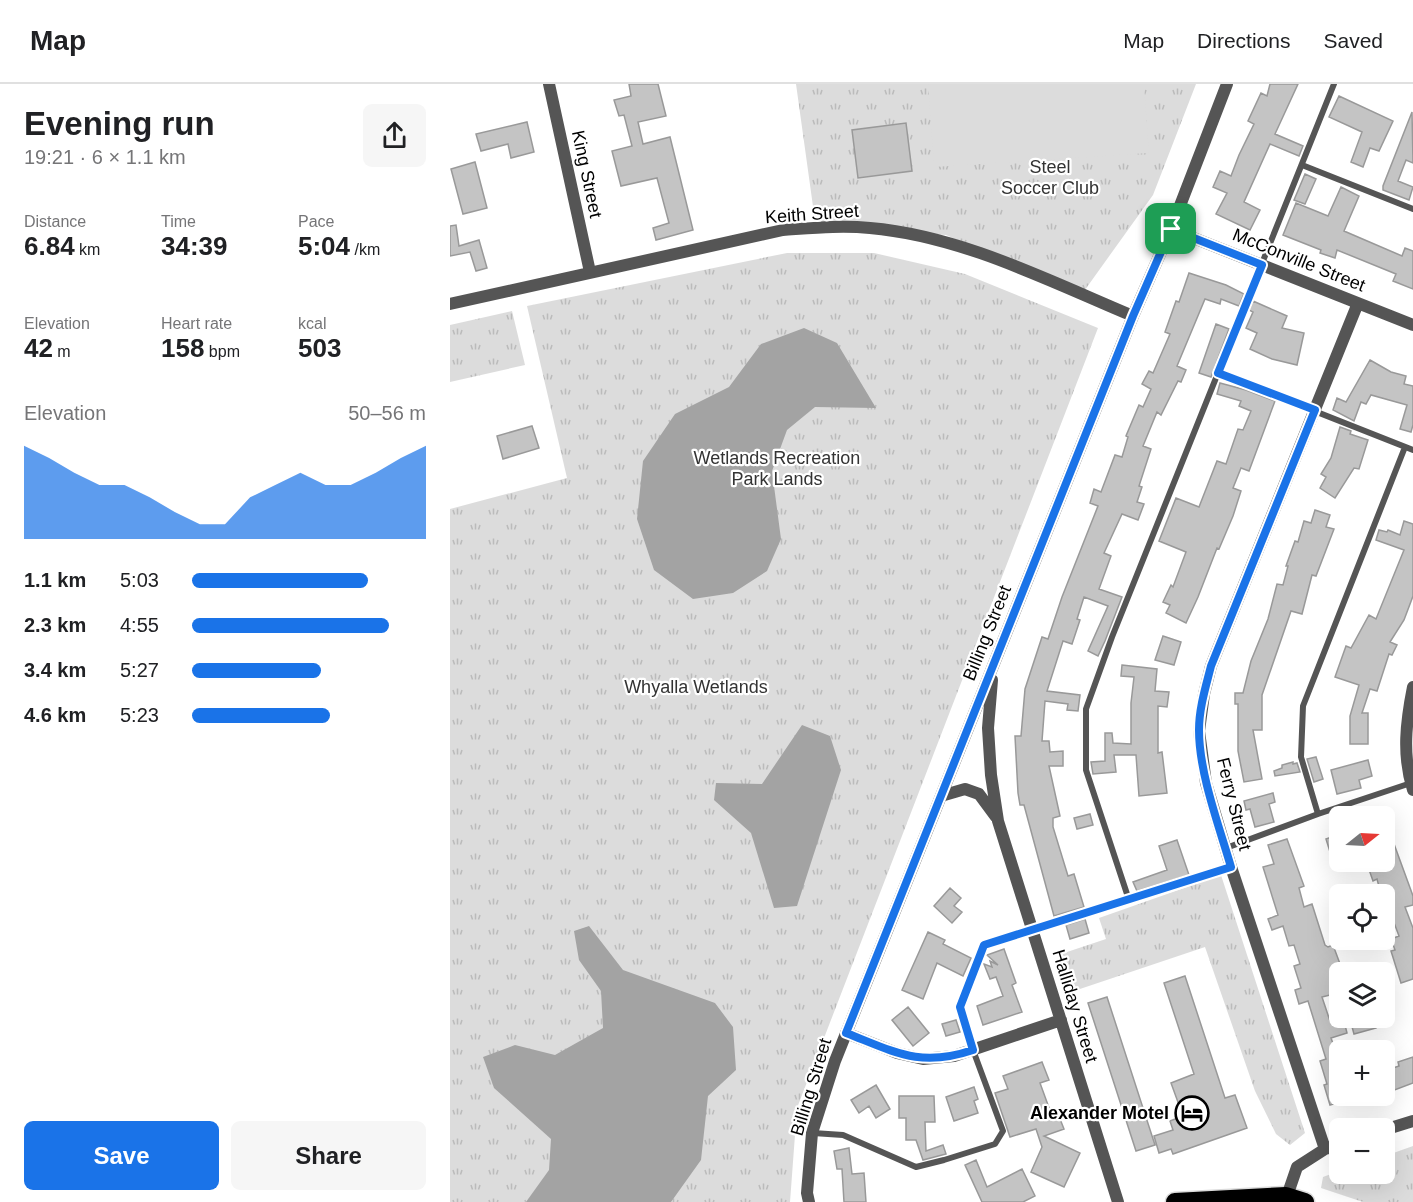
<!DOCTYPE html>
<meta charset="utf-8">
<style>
body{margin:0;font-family:Helvetica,sans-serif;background:#f6f6f6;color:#202124;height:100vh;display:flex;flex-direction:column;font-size:22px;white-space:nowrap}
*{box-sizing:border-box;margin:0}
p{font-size:20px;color:#757577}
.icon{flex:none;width:33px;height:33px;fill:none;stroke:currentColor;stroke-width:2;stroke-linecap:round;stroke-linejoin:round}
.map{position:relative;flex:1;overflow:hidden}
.panel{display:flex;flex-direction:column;background:#fff;width:450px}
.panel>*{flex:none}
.needle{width:39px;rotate:72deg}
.controls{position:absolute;left:879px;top:722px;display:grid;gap:12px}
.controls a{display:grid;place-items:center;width:66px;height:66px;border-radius:9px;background:#fff;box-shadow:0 6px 24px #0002;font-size:30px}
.pin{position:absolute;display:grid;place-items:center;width:51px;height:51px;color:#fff;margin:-26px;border-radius:12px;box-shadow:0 3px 9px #0006}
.round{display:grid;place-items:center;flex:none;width:63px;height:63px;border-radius:9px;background:#f6f6f6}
.headline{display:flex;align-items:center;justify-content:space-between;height:102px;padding:0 24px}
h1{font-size:33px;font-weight:800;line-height:45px}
.stats{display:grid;grid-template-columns:repeat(3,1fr);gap:9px;height:102px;padding:6px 24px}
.stats div{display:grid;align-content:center}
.stats b{font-size:26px;font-weight:800}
.stats small{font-size:16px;font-weight:400}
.stats p{font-size:16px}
.chart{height:168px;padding:12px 24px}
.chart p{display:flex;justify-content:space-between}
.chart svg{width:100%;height:108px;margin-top:6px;fill:#1a73e8;opacity:.7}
.cta{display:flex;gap:12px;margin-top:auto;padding:12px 24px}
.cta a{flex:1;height:69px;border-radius:9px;background:#1a73e8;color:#fff;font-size:24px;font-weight:800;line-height:69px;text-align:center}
.cta a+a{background:#f6f6f6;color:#202124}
ul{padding:0 24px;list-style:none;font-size:20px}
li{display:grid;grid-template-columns:96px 72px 1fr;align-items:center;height:45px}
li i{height:15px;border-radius:8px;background:#1a73e8}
header{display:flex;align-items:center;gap:36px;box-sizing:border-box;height:84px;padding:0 30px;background:#fff;border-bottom:2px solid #e0e0e0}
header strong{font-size:28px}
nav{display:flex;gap:33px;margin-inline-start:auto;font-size:21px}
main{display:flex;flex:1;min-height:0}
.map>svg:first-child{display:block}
</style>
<header>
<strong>Map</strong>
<nav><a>Map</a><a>Directions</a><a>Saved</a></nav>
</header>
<main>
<section class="panel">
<div class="headline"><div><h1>Evening run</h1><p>19:21 · 6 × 1.1 km</p></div><a class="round"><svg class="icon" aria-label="share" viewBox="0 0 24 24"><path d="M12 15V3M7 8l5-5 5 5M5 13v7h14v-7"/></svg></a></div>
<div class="stats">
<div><p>Distance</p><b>6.84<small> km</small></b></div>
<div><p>Time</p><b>34:39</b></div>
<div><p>Pace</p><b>5:04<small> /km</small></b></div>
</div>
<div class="stats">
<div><p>Elevation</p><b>42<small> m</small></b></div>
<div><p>Heart rate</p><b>158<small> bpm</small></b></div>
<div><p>kcal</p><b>503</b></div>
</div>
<div class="chart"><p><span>Elevation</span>50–56 m</p>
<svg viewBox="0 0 160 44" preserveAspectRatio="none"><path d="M0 44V6L10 11L20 17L30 22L40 22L50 27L60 33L70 38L80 38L90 27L100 22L110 17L120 22L130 22L140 17L150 11L160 6V44z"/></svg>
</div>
<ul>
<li><b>1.1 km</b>5:03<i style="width:75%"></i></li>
<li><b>2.3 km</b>4:55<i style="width:84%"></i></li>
<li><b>3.4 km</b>5:27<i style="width:55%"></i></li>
<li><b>4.6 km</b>5:23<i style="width:59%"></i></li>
</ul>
<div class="cta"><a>Save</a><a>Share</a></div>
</section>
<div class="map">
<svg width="963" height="1118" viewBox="0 0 963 1118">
<defs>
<pattern id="grass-tufts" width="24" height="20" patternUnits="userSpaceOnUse" patternTransform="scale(1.5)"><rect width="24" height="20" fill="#dcdcdc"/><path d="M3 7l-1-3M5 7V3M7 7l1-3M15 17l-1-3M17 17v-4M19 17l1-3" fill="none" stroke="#bbb"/></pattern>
</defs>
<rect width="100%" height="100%" fill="#fff"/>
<path fill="url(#grass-tufts)" d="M346,0H746L703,111L632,210L496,151L366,144Z
M337,169H424L515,190L648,244L347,1024L340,1118H0V425L117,394L77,222Z
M62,227L75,281L0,298V241Z
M771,791L855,1049L840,1061L826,1050L805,1007L755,863L621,908L608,871L656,855L649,834Z
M963,1062V1118H913L871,1104L873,1093L889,1087L890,1089H934L935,1072Z"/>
<path fill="#dcdcdc" d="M478,0H694L699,69L484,83Z"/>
<path fill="#a3a3a3" d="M354,244L387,259L426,324L365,323L337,346L322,387L331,455L317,487L283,509L243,515L204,486L187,435L193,377L225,330L279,303L311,260Z
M352,641L380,652L391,686L347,822L324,824L301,749L264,716L266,699L312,700Z
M139,842L173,886L265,919L283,943L286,986L258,1012L251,1076L221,1118H76L99,1086L101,1055L44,1004L33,973L65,961L105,971L153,944L151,907L129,876L124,847Z"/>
<path fill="#c4c4c4" stroke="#999" stroke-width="1.5" d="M179,0H208L216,32L188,38L193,60L220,53L243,146L206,156L203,144L219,139L207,94L171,102L162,67L182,62L174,31L169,32L164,16L181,12Z
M820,0H848L825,50L853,62L849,72L820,60L794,118L810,126L800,146L766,130L777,109L763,103L770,87L781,92L789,71L804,40L798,37L811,9L817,12Z
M889,12L943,37L929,67L920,64L913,83L901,78L912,48L879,33Z
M962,28L963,79L956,76L948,97L963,103L959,116L933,106V102Z
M77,38L84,68L61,74L58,60L31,67L26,50Z
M456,39L462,87L408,94L402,46Z
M25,78L37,124L13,130L1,85Z
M855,90L866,95L855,120L844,116Z
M891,103L909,112L894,147L952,172L955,164L963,167V205L943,197L946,190L887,166L885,174L870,169L871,166L833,151L846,119L878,132Z
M6,141L9,162L29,156L37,184L26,187L20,168L0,172V142Z
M739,189L776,201L794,210L793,212L789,222L771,215L770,220L755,215L727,282L736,286L731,298L728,297L711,331L707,328L693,362L701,365L689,402L692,403L687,418L694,420L688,436L672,430L654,469L661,472L649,505L672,513L655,557L648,572L638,567L658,522L634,513L627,535L630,536L622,560L613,557L597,607L630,611L628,627L617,626L618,620L595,617L592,657H599L600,668L613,667V682H599L610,732L603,734V743L618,792L624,790L634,823L604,832L574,721H570L568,709L565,652H571L575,605L592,553L598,555L612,513L648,422L640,419L644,405L651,408L665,371L672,373L678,353L676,352L689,321L693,323L701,305L692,300L699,287L703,289L720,250L715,248L726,217L729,218Z
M803,217L837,232L832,244L854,249L847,281L822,275L800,265L807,249L796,244L803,228L799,226Z
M766,240L779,245L761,293L749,289Z
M920,276L941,288L956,292L954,300L963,302V341L961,348L950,345L957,321L921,311L916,320L911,318L904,337L883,326L887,314L896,318Z
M770,299L796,306L825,317L799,387L791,384L783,404L791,407L783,432L769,465L767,464L748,513L736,539L716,529L720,521L713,518L721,501L723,503L736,468L709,457L726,414L749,423L767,377L776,380L788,345L793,346L801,327L789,322L791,317L767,310Z
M82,342L89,364L53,375L47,352Z
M890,343L901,347L900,350L918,356L909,385L904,384L885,414L870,404L876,393L871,390L881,374Z
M865,426L880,431L876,443L884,445L866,492L862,491L852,530L841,527L812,611V646H803L812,695L794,698L788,667V620H785V609H793L801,577L818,535L827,500L833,501L838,482H836L845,457L848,458L854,437L861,439Z
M954,437L963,440V512L954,536L940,558L947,561L942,571L939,570L927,607L920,605L912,629H918V660H900V632L909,601L885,593L896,562L901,564L919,531L926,535L954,466L926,456L929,446L937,448L938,446L950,451Z
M713,552L731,558L724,581L705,576Z
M672,581L707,585L705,607L719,608L717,623L708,622V669L712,668L717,709L689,712L686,671H664L666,688L643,690L641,678L655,677V649H662L663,659L681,660V619L684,593L671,592Z
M866,673L873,695L864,698L857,675Z
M918,676L922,692L909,696L911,704L887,710L881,686Z
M843,678V680L847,679L850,688L825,692L824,687L832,684V681Z
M823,709L825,718L819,720L824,738L805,743L800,725L796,726L794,717Z
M640,730L643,741L627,745L624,734Z
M936,738L963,812V821L955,823L963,844V895L951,899L941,867L945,866L941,855L949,852L940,828L934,830V810H931L927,795L923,797L916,777H934Z
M890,750V769L881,771L876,755Z
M837,755L854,802L849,804L854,823L862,820L875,861L878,863L883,861L893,888H890V891L883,893L888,909L872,913L880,937L893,933L897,949L881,954L890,979V1018L880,1021L874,1001L877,1000L870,977L876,975L858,917L849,920L845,906L851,904L844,882L850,880L844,861L839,862L833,842L822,846L818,835L828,831L813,783L824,780L818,761Z
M727,756L739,791L687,807L683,798L717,786L709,762Z
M500,804L511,814L504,822L512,828L502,839L484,822Z
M635,835L639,849L620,855L616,841Z
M478,848L495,856L493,860L521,874L513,892L487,879L473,915L452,906Z
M554,865L566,899L562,901L572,928L533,941L527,922L553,912L546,893L540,895L534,880L542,883L540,877L548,881L537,871Z
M735,892L775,1014L785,1011L797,1044L723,1070L721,1065L709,1069L704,1052L723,1046L720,1037L733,1032L721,999L744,990L714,899Z
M657,913L705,1061L686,1067L638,919Z
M458,923L479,949L463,962L442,936Z
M923,933L926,944L904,950L901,939Z
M506,936L510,948L496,952L492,940Z
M963,973V999L934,1010V987L949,982L948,978Z
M592,978L599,996L590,999L602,1032L608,1030L614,1045L594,1052L630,1069L614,1103L581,1088L592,1063L586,1045L560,1053L545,1009L558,1005L553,992Z
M426,1001L440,1025L426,1034L419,1022L409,1029L401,1016Z
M524,1003L528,1015L524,1017L528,1029L504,1037L496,1013Z
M449,1012H484L485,1038H475L476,1067L493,1061L496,1070L473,1076L466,1056H456V1034H449Z
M399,1064L402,1090L414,1089L416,1118H394L392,1085H387L384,1067Z
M526,1076L537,1103L572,1085L585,1112L573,1118H532L515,1081Z"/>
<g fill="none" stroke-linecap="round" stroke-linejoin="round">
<defs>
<path id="highway" d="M725,1118L836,1112L855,1118"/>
</defs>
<use href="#highway" stroke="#dbdbdb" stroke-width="21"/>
<path stroke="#555" stroke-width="6" d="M852,81L963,125
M768,289L963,366
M868,730L851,673L853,622L955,363
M776,764L868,730L961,699
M679,816L636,686V625L662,553L884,0
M363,1049L393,1051L466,1083L494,1076L545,1060L553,1047L523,966L510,923L534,861L781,783"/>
<path stroke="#555" stroke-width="12" d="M99,0L140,188
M721,145L963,241
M0,220L333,146C362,144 391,141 420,144C512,152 599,197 683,232
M542,596L538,644L541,691L548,737L668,1118
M963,603C956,638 952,671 963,706
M491,712L515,705L529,710L546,733
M396,949L447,969L473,975L504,972L611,936
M934,1046L963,1037
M875,1065L781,783L756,699L749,647L754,610L761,582L908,219
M359,1118L357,1109L362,1049L385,977L683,232L721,145L777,0
M835,1118L847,1083L875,1065L890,1061"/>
<use href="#highway" stroke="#000" stroke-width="18"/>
</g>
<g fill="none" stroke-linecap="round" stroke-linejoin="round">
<defs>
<path id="route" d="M721,145L812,181L768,289L865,326L761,582C756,602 749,624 749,646C749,689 769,742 781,783L534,861L510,923L523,966C470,984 445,968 396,949L683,232Z"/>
</defs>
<use href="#route" stroke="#fff" stroke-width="12"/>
<use href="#route" stroke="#1a73e8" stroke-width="8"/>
</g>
<defs>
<symbol id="hotel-ring" viewBox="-11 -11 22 22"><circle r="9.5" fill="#fff" stroke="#000" stroke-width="1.5"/><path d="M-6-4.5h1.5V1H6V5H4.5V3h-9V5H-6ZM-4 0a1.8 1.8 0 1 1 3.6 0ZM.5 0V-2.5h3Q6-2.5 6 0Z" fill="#000"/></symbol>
</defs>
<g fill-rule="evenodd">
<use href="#hotel-ring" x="723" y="1010" width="38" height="38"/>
</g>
<g text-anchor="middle" stroke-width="4.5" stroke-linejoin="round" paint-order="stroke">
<g font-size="18" fill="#333" stroke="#fff">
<text x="600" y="89">Steel<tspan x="600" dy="21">Soccer Club</tspan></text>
<text x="327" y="380">Wetlands Recreation<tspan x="327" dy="21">Park Lands</tspan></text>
<text x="246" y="609">Whyalla Wetlands</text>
</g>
<g font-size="18" fill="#000" stroke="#fff">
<text transform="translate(137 90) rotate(78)" y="6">King Street</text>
<text transform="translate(362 130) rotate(-4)" y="6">Keith Street</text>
<text transform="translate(849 176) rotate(22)" y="6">McConville Street</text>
<text transform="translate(537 549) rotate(-68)" y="6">Billing Street</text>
<text transform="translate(784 720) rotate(76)" y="6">Ferry Street</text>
<text transform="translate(625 922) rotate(73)" y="6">Halliday Street</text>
<text transform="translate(361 1003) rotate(-73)" y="6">Billing Street</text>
</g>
<g font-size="18" font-weight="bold" fill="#000" stroke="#fff" text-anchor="end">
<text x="719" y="1035">Alexander Motel</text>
</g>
</g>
</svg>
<div class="controls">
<a><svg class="needle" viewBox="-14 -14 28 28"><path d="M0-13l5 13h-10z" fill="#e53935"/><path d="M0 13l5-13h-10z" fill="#757577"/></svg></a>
<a><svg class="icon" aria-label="locate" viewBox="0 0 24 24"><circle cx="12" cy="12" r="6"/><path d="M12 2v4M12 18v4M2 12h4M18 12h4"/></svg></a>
<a><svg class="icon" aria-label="layers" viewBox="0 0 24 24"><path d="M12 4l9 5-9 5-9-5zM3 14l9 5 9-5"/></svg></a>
<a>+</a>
<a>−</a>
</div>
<div class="pin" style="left:721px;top:145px;background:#1e9e55"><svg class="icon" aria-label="arrive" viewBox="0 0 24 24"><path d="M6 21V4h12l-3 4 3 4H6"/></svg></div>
</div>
</main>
